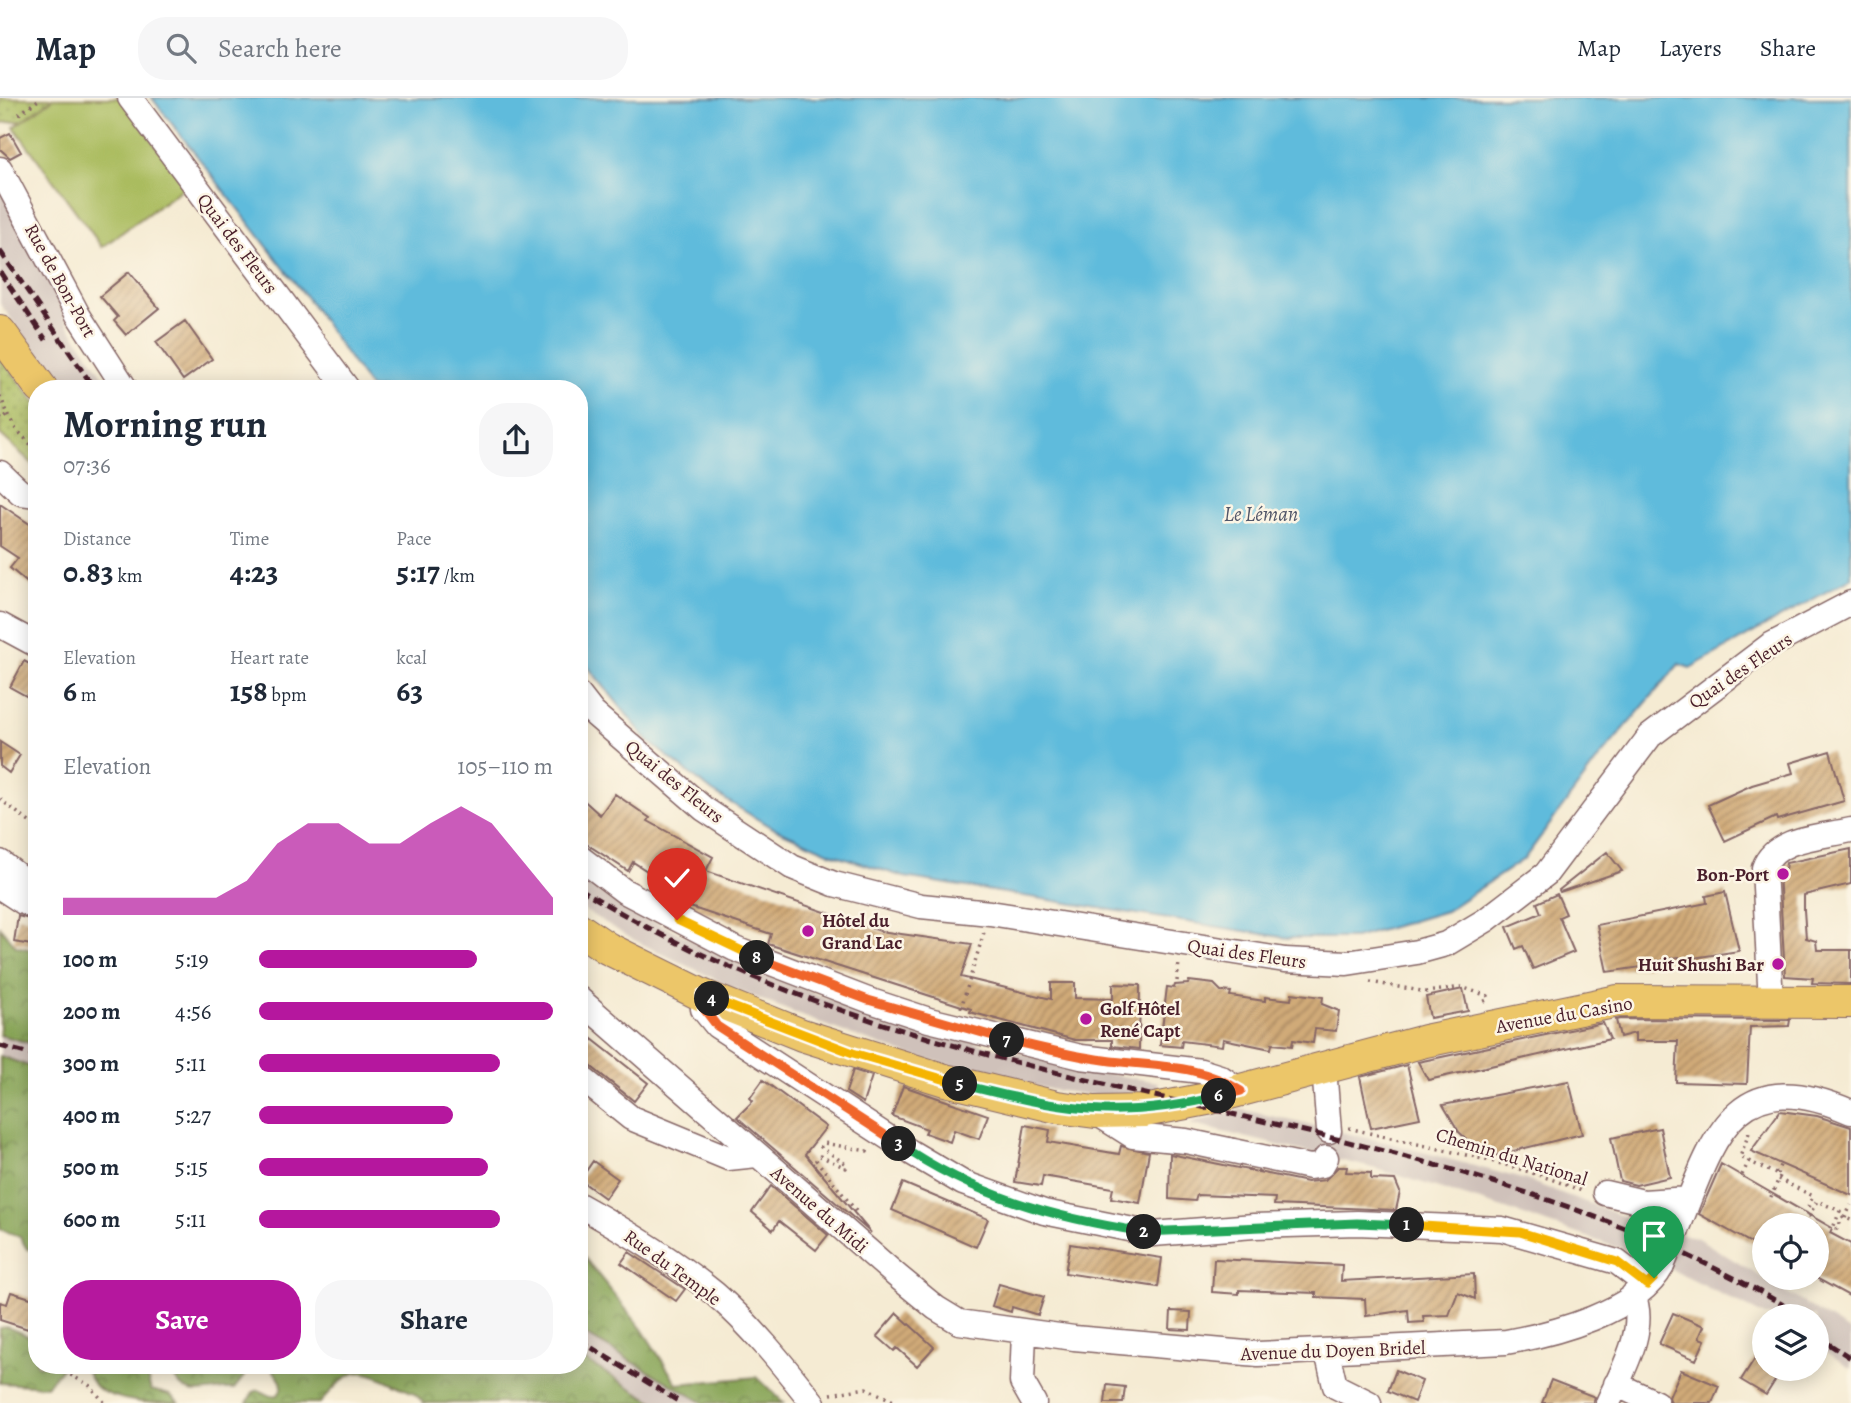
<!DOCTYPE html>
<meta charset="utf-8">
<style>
body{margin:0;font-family:Alegreya,serif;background:#f6f6f7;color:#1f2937;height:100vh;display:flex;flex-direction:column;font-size:26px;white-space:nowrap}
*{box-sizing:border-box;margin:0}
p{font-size:23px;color:#747a83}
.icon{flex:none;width:38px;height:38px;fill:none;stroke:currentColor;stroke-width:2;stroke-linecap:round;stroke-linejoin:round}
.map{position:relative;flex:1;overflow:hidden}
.sheet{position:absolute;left:28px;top:282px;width:560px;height:994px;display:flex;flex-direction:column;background:#fff;border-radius:28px;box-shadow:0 4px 18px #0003}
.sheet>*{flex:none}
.controls{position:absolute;left:1752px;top:1115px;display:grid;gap:14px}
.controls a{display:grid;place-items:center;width:77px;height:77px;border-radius:50%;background:#fff;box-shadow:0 4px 18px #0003;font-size:35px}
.pin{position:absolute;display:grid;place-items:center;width:60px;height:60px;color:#fff;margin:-72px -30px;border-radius:50% 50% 50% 0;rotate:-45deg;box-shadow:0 0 7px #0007}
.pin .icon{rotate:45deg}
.km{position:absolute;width:35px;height:35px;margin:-18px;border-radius:50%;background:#222;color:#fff;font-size:19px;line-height:35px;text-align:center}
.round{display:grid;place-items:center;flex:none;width:74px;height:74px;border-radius:28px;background:#f6f6f7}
.overview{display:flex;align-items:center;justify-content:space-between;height:119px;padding:0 35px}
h1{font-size:38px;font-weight:700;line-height:52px}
.metrics{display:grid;grid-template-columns:repeat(3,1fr);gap:10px;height:119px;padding:7px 35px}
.metrics div{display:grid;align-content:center}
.metrics b{font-size:30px;font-weight:700}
.metrics small{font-size:19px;font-weight:400}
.metrics p{font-size:19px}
.chart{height:196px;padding:14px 35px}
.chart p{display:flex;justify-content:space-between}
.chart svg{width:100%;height:126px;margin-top:7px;fill:#b5179e;opacity:.7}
.cta{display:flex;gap:14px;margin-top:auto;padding:14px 35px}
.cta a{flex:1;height:80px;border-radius:28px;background:#b5179e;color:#fff;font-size:28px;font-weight:700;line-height:80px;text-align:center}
.cta a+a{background:#f6f6f7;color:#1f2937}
ul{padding:0 35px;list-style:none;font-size:23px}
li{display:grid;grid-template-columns:112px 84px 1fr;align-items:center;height:52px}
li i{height:18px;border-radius:9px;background:#b5179e}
header{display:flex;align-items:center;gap:42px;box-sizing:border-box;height:98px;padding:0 35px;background:#fff;border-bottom:2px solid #e0e1e3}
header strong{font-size:33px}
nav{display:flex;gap:38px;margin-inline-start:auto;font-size:24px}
.search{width:490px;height:63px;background:#f6f6f7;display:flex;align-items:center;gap:18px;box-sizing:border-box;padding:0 24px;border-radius:28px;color:#747a83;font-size:26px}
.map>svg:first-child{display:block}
</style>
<header>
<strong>Map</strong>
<div class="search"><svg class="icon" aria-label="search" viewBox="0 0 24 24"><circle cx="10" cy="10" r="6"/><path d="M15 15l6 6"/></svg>Search here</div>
<nav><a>Map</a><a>Layers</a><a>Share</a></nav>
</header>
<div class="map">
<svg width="1851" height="1305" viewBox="0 0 1851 1305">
<defs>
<pattern id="green-dots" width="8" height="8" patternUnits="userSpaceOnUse" patternTransform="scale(1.75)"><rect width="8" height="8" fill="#aabc5f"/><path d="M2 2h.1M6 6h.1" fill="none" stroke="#8c984f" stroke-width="1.8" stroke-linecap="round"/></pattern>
<pattern id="forest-crowns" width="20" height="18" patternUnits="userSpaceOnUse" patternTransform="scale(1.75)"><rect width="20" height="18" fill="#87a456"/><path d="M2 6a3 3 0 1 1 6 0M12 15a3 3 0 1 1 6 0" fill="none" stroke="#708547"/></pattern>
<pattern id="building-hatch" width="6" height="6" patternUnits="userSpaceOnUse" patternTransform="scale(1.75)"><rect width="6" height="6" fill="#d0aa78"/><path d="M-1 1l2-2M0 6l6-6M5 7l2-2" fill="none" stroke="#ab8a63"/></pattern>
</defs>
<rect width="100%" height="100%" fill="#fcf5e5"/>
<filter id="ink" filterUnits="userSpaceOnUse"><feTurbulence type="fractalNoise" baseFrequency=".0143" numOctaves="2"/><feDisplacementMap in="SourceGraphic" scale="14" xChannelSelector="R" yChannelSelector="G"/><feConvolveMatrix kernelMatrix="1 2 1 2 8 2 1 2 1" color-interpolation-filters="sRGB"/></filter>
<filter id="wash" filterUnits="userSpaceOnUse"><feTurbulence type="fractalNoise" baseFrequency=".00686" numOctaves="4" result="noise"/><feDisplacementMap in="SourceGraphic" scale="28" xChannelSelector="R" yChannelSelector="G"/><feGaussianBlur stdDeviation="1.57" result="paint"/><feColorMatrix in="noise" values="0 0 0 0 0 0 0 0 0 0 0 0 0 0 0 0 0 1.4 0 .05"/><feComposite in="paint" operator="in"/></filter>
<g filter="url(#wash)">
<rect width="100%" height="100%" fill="#f5ebd3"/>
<path fill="#cfc1ba" d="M0,85L52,185L70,230L112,290H63L0,206Z
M579,781L641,816L743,867L822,898L891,922L982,946L1097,974L1158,984V990L1103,998L1053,992L907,956L830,929L742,894L632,841L579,809Z
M0,937L37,947V971L0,958Z
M1240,1011L1389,1045L1526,1082L1663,1133L1696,1139L1851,1234V1271L1817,1249L1816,1218H1765L1650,1161L1503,1110L1381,1072L1190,1026Z
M579,1233L704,1305H656L579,1259Z"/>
<path fill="url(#green-dots)" stroke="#7a6e45" stroke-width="2" d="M0,0H54L22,23L0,25Z
M0,258L37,307V370L0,336Z"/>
<path fill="url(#forest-crowns)" stroke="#686240" stroke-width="2" d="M0,829L16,848L37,853V947L0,937Z
M0,958L37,971V1153L27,1151L20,1139L0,1131Z
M579,1153L642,1231L677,1286L757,1279L784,1305H704L579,1233Z
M7,1229L33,1240L37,1267H65L46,1288L0,1285V1230Z
M579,1259L656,1305H423C416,1294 408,1293 396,1287C355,1266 351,1271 320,1305H247L253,1294L259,1292L271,1298L278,1297C288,1282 275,1280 271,1267H579Z
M81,1267H149L147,1279L151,1292L170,1297L179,1305C150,1305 118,1305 96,1289C89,1282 89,1272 81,1267Z
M187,1267C195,1269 194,1273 200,1276C212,1282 236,1278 243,1267H253L234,1291C213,1289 186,1305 174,1278L177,1271Z"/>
<path fill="#aabc5f" stroke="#7a6e45" stroke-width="2" d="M54,0H121L186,88L102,149L14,29Z"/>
<path fill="#5ebbdc" stroke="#546d84" stroke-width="2" d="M152,0H1851V480L1690,570L1679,566L1599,660L1524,761L1446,813L1355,840H1288L904,779L833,756L769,728L713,694L649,644L579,558V290H370L307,200Z"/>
<g id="blocks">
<path fill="url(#building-hatch)" d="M10,35L21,54L10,60L0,51V40Z
M129,174L159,210L126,237L114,223L118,219L100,198Z
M185,223L212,261L183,282L156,244Z
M0,406L37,431V493L10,470L18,460L0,448Z
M24,563L37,570V604L10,589Z
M0,644L20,657L9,675L0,668Z
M1830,653L1844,703L1777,722L1776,719L1725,743L1708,707L1752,687L1793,675L1790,665Z
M615,696L650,720L648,723L713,759L706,773L880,833L972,846L961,879L1051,901V885H1075V900L1113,901V886L1140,887L1139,951L1112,948V942H1075L970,914L971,911L768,846L771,836L690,809L660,795L656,793L661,782L633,764L628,773L579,741V698L600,717Z
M1851,751V786L1804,797V812L1806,840L1816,843L1817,852H1851V886L1812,885L1813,880L1785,878L1779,774L1785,771L1786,765Z
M1607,754L1622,773L1560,794L1559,792Z
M1725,794L1739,853L1680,862L1679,859L1649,865V868L1607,874L1597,827L1707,805L1706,798Z
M1557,796L1566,816L1559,819L1574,854L1533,871L1523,848L1516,851L1507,829L1541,815L1537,805Z
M18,818L37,823V848L14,844Z
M1189,883L1214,886L1221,893L1231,894L1230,898L1265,903V899L1291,902L1292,895L1323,899L1322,906L1339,913L1336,933L1315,931L1313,945L1293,942L1292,948L1272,946L1271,951L1223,941L1222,948L1182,943L1181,949L1160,947L1167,889L1174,890L1175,887L1188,886Z
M1463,891L1468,913L1430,920L1426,899Z
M1616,922L1620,921L1790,922L1789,928L1750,929L1747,986L1676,984L1678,943H1635V935L1620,939Z
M1603,925L1610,941L1428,982L1418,964Z
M587,937L648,985L634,1003L588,966L579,963V947Z
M1407,967L1420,1020L1371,1030L1360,979Z
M853,972L872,978L863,1005L846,994Z
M763,982L826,1029L805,1056L871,1135L737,1019L753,1003L750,1000Z
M1569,983L1582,1036L1493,1058L1476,1050L1459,1034L1443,1007Z
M903,988L988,1017L979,1041L954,1032L950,1044L925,1035L927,1031L892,1018Z
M1780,1013L1817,1018L1851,1029V1097L1751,1053Z
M1025,1027L1050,1032L1048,1044L1119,1056L1121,1048L1149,1054L1140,1105L1111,1100L1113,1090L1043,1078L1041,1088L1015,1084Z
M1660,1030L1670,1079L1636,1087L1620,1083L1611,1040Z
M1170,1056L1307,1084L1325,1082L1338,1069H1347L1346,1074L1371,1075V1081L1395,1082L1400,1094L1396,1112L1274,1107L1275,1100L1197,1097L1195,1103L1169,1101Z
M593,1063L618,1081L605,1100L580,1082Z
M1721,1066L1832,1130L1830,1135L1851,1146V1199L1816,1180V1127H1764V1152L1699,1116Z
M903,1085L988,1121L976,1149L892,1112Z
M771,1088L828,1137L816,1152L779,1123L773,1132L752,1114Z
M1070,1146L1162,1160L1158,1189L1065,1175Z
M629,1154L685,1191L676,1203L621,1165Z
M1214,1161L1342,1167L1341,1183L1474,1176L1475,1201L1458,1194L1449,1217L1423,1218L1424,1224L1409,1225L1408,1212L1366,1218L1365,1201L1316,1199V1195L1239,1192V1196L1212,1194Z
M999,1186L1044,1199L1038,1217L1012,1209L1011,1214L992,1208Z
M11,1194L37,1202L28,1231L0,1222V1204L7,1206Z
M1171,1213L1191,1214L1190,1232L1170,1231Z
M897,1215L934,1249L917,1268L897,1250L894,1253L877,1238Z
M1673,1215L1704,1228L1699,1240L1705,1242L1696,1262L1659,1246Z
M1764,1246V1270H1783L1766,1297L1741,1282Z
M1396,1272L1422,1283L1414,1304L1388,1293Z
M1681,1272L1719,1288L1712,1305H1671L1669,1299Z
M1551,1282L1595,1299L1593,1305H1542Z
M1107,1287L1125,1289L1123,1305H1105Z"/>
</g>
</g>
<g filter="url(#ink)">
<use href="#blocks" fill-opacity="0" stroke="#866666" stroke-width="2"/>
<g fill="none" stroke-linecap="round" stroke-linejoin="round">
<defs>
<path id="minor" d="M130,0L347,290
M0,71L78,217L125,290
M0,375L21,395L37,397
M0,527L37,547
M579,597L593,615L704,711L792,769L834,786L921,808L990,815L1285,862L1347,865L1417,854L1446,846L1486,822L1546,776L1650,638L1769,548L1851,505
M579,759L624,793L735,851L868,902L929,922L1081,959L1201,973L1220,979L1241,993
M0,764L27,785L30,807
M0,789L23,804L37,809
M702,897L703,911L717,928L912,1055L963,1085L1044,1114L1153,1136L1254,1128L1357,1125L1502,1131L1617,1164L1647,1187
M579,901L897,1178L936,1210L959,1224L1074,1240L1258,1256L1506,1244C1553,1236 1638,1214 1662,1168
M1771,905L1764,770C1775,739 1822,739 1851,732
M1324,970L1329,1033
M579,978L631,1020L728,1060L757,1057
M1095,1014L1133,1038L1186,1043L1310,1069L1322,1067L1326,1060
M1605,1095L1643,1104L1689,1101
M579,1107C626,1133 674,1162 715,1196C752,1228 783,1267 813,1305
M1677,1132C1713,1041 1733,962 1851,1014
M1024,1235L1022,1284L1034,1305
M1327,1254L1335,1288L1369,1305
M1616,1286L1656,1305
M1608,1305C1622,1273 1648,1231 1633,1197"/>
<path id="major" d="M0,234L41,290
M579,831L607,850L702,897L802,937L945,982L1057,1009L1095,1014L1144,1013L1207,1001L1425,943L1618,903L1851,904"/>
</defs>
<use href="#minor" stroke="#866666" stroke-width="27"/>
<use href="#major" stroke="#866666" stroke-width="34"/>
<path stroke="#866666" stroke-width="3.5" stroke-dasharray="2 5" stroke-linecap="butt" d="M19,16L41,0
M0,298L14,329L37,353
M0,320L2,322L8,317
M0,701L37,730
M1177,883L1179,864
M1370,884L1427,894L1461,889L1488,898L1487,902L1480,905
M961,910L984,834
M1349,1030C1427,1050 1510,1062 1584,1094
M1749,1035L1740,1059L1780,1078L1770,1101
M1777,1076L1780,1067
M1742,1077L1749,1063
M1778,1081L1813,1098L1805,1116L1809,1118L1817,1103L1840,1113L1833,1130L1837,1131L1843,1119L1851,1122
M856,1113L816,1062L820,1058L846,1070L847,1067L821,1049L824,1045L867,1053L868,1050
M1845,1120L1851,1107
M52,1267L89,1287L105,1305
M831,1296L866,1290L898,1305"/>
<use href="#minor" stroke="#fff" stroke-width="24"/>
<use href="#major" stroke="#ecc669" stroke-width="32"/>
<path stroke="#4a1f2b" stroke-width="5" stroke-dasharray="10 5" stroke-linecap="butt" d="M0,153L94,290
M0,174L46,242
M579,790C956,1025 1424,989 1802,1218
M0,948L37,958
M1816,1238L1851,1260
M579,1242L681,1305"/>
<defs>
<path id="minor-bridge" d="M1662,1168L1677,1132"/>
</defs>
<use href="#minor-bridge" stroke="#866666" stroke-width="27" stroke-linecap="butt"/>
<use href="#minor-bridge" stroke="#fff" stroke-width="24"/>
</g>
</g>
<g fill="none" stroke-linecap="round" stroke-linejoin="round" filter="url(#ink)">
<defs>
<path id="split-1" d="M1407,1127L1520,1134L1617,1164L1647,1187L1654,1180"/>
<path id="split-2" d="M1144,1134L1357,1125L1407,1127"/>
<path id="split-3" d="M899,1046C974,1098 1055,1120 1144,1134"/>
<path id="split-4" d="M712,901L702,897L704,911L717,928L899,1046"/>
<path id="split-5" d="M712,901L853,955L960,986"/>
<path id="split-6" d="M960,986C1059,1011 1118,1024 1219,998"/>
<path id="split-7" d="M1007,942C1039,949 1071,958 1104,962C1153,969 1198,965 1241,993L1219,998"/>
<path id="split-8" d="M757,860L868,902L1007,942"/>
<path id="split-9" d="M677,822L757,860"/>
</defs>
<use href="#split-1" stroke="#fff" stroke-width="14"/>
<use href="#split-2" stroke="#fff" stroke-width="14"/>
<use href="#split-3" stroke="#fff" stroke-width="14"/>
<use href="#split-4" stroke="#fff" stroke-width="14"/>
<use href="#split-5" stroke="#fff" stroke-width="14"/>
<use href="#split-6" stroke="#fff" stroke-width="14"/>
<use href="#split-7" stroke="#fff" stroke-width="14"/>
<use href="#split-8" stroke="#fff" stroke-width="14"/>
<use href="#split-9" stroke="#fff" stroke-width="14"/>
<use href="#split-1" stroke="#f5b400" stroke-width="9"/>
<use href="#split-2" stroke="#22a559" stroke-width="9"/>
<use href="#split-3" stroke="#22a559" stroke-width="9"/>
<use href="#split-4" stroke="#f0652b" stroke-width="9"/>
<use href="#split-5" stroke="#f5b400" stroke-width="9"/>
<use href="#split-6" stroke="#22a559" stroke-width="9"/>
<use href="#split-7" stroke="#f0652b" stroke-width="9"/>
<use href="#split-8" stroke="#f0652b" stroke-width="9"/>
<use href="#split-9" stroke="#f5b400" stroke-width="9"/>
</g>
<g fill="#b5179e" stroke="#fcf5e5" stroke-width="2.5">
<circle cx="1783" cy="776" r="7"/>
<circle cx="808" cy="833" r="7"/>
<circle cx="1778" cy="866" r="7"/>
<circle cx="1086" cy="921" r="7"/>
</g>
<g text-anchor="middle" stroke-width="5" stroke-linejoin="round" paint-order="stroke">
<g font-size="19" fill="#4a1f2b" stroke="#fcf5e5">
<text transform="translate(238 145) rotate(53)" y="7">Quai des Fleurs</text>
<text transform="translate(61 182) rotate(61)" y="7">Rue de Bon-Port</text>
<text transform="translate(1740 572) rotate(-34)" y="7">Quai des Fleurs</text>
<text transform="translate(675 683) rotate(39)" y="7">Quai des Fleurs</text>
<text transform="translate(1247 855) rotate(8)" y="7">Quai des Fleurs</text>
<text transform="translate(1564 916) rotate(-10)" y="7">Avenue du Casino</text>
<text transform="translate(1512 1058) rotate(17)" y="7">Chemin du National</text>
<text transform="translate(820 1111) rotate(41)" y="7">Avenue du Midi</text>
<text transform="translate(673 1169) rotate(36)" y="7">Rue du Temple</text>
<text transform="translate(1333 1252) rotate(-2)" y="7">Avenue du Doyen Bridel</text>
</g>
<g font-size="19" font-weight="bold" fill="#4a1f2b" stroke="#fcf5e5" text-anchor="end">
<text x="1769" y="783">Bon-Port</text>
<text x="822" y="829" text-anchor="start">Hôtel du<tspan x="822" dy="22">Grand Lac</tspan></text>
<text x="1764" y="873">Huit Shushi Bar</text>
<text x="1100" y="917" text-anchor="start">Golf Hôtel<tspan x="1100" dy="22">René Capt</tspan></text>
</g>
<g font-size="21" font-style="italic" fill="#515669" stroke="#fcf5e5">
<text x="1261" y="423">Le Léman</text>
</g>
</g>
</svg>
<div class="controls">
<a><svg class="icon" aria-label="locate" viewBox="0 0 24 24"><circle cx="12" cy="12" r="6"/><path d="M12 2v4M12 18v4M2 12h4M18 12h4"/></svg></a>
<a><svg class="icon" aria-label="layers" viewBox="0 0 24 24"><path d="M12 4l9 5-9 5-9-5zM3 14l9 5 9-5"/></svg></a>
</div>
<div class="pin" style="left:1654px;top:1180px;background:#1e9e55"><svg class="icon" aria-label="arrive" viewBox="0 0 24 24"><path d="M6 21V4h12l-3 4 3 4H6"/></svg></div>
<div class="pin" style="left:677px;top:822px;background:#d93025"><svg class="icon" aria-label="check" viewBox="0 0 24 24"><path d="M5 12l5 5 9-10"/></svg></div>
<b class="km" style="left:1407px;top:1127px">1</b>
<b class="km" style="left:1144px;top:1134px">2</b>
<b class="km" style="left:899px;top:1046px">3</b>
<b class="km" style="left:712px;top:901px">4</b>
<b class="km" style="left:960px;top:986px">5</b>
<b class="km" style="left:1219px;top:998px">6</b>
<b class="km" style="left:1007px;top:942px">7</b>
<b class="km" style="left:757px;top:860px">8</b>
<section class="sheet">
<div class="overview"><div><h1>Morning run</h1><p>07:36</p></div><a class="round"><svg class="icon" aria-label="share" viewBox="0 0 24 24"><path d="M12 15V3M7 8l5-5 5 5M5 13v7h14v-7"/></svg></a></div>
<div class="metrics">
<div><p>Distance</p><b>0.83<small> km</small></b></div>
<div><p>Time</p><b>4:23</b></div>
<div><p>Pace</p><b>5:17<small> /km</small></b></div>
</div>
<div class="metrics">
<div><p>Elevation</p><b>6<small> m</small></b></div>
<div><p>Heart rate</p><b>158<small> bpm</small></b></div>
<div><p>kcal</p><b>63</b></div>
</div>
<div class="chart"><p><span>Elevation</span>105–110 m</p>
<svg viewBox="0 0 160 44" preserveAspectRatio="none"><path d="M0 44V38L10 38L20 38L30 38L40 38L50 38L60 32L70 19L80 12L90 12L100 19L110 19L120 12L130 6L140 12L150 25L160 38V44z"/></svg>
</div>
<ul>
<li><b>100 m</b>5:19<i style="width:74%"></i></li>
<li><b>200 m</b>4:56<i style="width:100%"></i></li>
<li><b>300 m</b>5:11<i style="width:82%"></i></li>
<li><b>400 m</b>5:27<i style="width:66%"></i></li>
<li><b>500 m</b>5:15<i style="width:78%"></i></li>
<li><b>600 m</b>5:11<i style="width:82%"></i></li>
</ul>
<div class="cta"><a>Save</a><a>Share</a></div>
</section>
</div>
